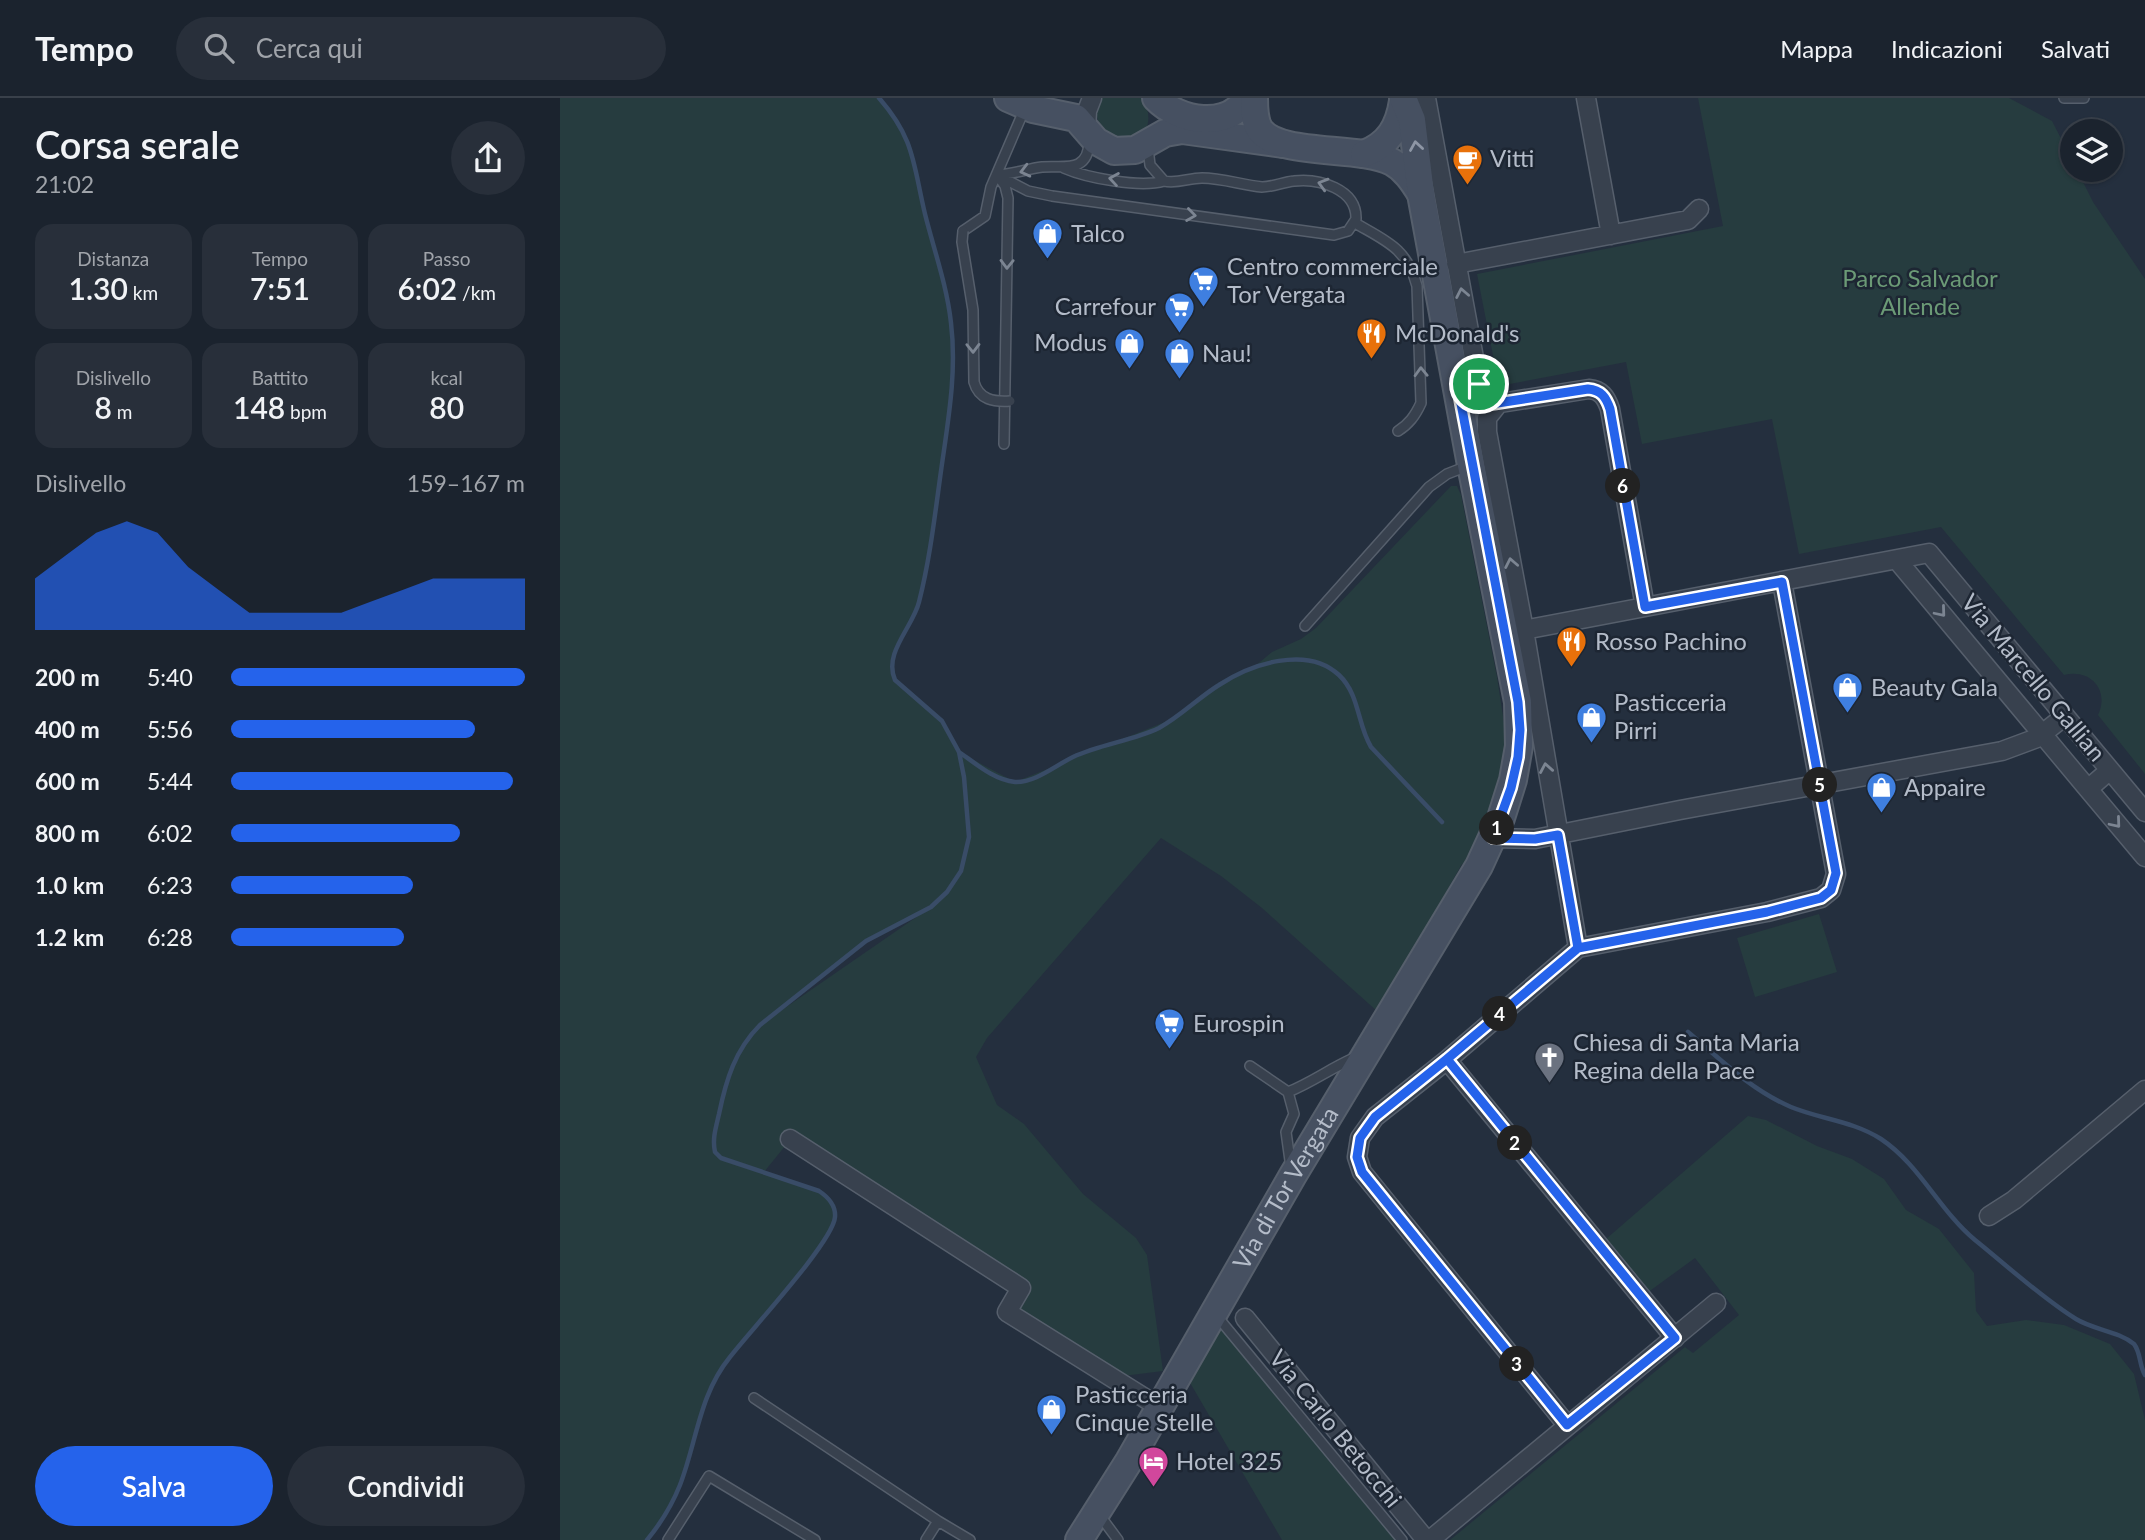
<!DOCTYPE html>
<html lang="it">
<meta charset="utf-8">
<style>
body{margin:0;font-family:Lato,sans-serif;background:#282f3a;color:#f1f3f6;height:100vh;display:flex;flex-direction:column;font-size:26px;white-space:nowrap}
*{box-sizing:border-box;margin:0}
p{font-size:23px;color:#a0a4aa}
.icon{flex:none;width:38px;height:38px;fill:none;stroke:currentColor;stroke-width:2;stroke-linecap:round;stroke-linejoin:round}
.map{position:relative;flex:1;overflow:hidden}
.side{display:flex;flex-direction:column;background:#1b232e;width:560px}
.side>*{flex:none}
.buttons{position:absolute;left:1500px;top:21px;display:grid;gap:14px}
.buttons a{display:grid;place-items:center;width:63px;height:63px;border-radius:50%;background:#1b232e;box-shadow:0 2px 5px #0004,0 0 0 2px #39404a;font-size:35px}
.pin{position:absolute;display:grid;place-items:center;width:60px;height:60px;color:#fff;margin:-30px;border:4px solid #fff;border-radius:50%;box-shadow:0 2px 7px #0007}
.km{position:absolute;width:35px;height:35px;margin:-18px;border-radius:50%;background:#222;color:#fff;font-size:19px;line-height:35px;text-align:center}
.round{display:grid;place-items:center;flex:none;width:74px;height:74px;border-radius:37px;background:#282f3a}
.headline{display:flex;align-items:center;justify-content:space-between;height:119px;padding:0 35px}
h1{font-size:38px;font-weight:600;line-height:52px}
.figures{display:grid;grid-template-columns:repeat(3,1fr);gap:10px;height:119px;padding:7px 35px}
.figures div{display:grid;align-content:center;border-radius:18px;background:#282f3a;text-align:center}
.figures b{font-size:30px;font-weight:600}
.figures small{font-size:19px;font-weight:400}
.figures p{font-size:19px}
.chart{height:196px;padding:14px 35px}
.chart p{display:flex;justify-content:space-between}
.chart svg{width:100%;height:126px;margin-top:7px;fill:#2563eb;opacity:.7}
.cta{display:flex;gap:14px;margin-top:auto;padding:14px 35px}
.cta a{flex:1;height:80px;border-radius:42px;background:#2563eb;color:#fff;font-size:28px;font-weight:600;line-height:80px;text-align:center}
.cta a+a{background:#282f3a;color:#f1f3f6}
ul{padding:0 35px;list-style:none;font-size:23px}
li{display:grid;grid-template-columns:112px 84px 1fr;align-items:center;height:52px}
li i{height:18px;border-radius:9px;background:#2563eb}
header{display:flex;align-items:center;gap:42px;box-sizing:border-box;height:98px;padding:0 35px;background:#1b232e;border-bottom:2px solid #39404a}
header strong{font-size:33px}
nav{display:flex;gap:38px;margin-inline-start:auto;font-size:24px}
.search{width:490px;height:63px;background:#282f3a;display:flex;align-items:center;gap:18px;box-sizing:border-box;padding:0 24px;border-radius:38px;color:#a0a4aa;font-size:26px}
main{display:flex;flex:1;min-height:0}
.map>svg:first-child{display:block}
</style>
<header>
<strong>Tempo</strong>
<div class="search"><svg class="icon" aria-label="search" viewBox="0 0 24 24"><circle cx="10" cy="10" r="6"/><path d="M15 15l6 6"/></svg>Cerca qui</div>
<nav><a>Mappa</a><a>Indicazioni</a><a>Salvati</a></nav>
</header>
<main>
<section class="side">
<div class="headline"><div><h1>Corsa serale</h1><p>21:02</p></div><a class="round"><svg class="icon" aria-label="share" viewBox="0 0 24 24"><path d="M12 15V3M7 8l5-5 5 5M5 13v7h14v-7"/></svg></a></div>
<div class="figures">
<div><p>Distanza</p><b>1.30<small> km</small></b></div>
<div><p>Tempo</p><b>7:51</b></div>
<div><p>Passo</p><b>6:02<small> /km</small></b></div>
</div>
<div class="figures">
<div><p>Dislivello</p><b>8<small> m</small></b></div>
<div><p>Battito</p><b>148<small> bpm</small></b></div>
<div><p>kcal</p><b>80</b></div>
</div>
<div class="chart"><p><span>Dislivello</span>159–167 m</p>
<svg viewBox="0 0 160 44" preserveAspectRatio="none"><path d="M0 44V26L10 18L20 10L30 6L40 10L50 22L60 30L70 38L80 38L90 38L100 38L110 34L120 30L130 26L140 26L150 26L160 26V44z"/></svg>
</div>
<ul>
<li><b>200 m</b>5:40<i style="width:100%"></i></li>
<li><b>400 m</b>5:56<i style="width:83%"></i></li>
<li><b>600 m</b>5:44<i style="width:96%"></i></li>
<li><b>800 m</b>6:02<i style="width:78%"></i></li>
<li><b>1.0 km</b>6:23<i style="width:62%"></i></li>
<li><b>1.2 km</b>6:28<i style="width:59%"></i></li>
</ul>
<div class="cta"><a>Salva</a><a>Condividi</a></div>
</section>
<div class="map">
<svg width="1585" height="1442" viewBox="0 0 1585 1442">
<rect width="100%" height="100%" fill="#242f3e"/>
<path fill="#263c3f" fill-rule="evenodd" d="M0,0H319C330,14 342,27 349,43C358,66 360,93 365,116C373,152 387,188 391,225C398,280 387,334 379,388C373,428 369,470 358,509C351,533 323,555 335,582L382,623L399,654L455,684L615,620L656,589L689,573L712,554L741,541L756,530L891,388H897L901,397L937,579L946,638L942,666L930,711L908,765L902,766L818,914L702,810L661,778L601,740L427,940L416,959L437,1007L464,1026L523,1096L576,1140L587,1157L603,1273L563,1278L447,1214L461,1191L230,1042L204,1074C223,1080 272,1090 275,1113C278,1139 189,1234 170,1259C140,1298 137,1343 120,1387C112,1407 100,1425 87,1442H0ZM358,818L209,921L208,920L306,843L331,828Z
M542,0H583C590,13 593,35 574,39C567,41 558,40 550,40C538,27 532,17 542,0Z
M1138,0H1449L1492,23L1512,62V72H1517L1533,104L1585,181V676L1538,617C1550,592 1530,570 1504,577L1381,429L1239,456L1212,321L1082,346L1066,264L939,288L917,176L1163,128Z
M1259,816L1277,874L1195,899L1177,840Z
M1188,1018L1206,1022L1257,1048L1292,1061L1324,1081L1346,1112L1379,1131L1414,1175L1416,1213L1427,1228L1466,1222L1504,1227L1550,1246L1574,1276L1585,1322V1442H890L1125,1249L1133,1255L1179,1217L1135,1160L1087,1195L1046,1141Z
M660,1228L837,1442H722L629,1283Z"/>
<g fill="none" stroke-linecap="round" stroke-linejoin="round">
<path stroke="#394c67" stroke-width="4.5" d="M399,654C415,665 434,682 455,684C475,685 496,667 513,659C541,646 572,643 599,630C621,618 638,600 659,587C691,566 747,547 779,577C800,597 797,626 811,649L882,724
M1128,934C1160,961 1191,992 1231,1009C1260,1021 1293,1023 1321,1041C1360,1067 1379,1112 1415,1142C1445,1166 1483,1201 1516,1221C1534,1232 1558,1233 1574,1246C1581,1255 1579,1267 1585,1277
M87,1442C101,1425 112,1407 120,1387C137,1343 139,1297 170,1259C189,1234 273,1144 275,1119C276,1107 268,1099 259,1093L161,1060L155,1054C152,1041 156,1029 159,1016C166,982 175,952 200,927L306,843L371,809L387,794L401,773L409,739L404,679L399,654L382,623L335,582C323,555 353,529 359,504C370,461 375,416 381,373C388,323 397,275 391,225C387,188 374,152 365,116C353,66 355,41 319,0"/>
<defs>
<path id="lane" d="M1504,0H1524
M529,44C528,76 503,67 482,69C467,71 453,76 437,77L468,93L492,98L774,137L788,133L796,121C797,91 759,80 734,83C723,84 713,89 702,89C682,87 662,80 642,80C629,80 617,86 604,83L590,67L588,50
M504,70C527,80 580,90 604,83
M440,81L445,88L448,100L444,346
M795,125C826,143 847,150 857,188L861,305C855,318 849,326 838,333
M403,133L425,118L431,89L465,10
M745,528L869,389L887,376L910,367
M690,968L728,994C751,985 771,970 794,960
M728,994L734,1016L726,1034L731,1070
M656,1217L842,1442
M194,1300L378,1423
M538,1415L558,1442
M108,1442L149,1378L255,1442
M366,1442L378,1423L410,1442"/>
<path id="street" d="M866,0L921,298L927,305L934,306L1029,291C1041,292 1046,299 1050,311L1085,509
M1026,0L1051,137
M526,32L527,13L532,0
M896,166L1128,122L1139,111
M939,305L927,320V334L964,532L1018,850
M964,532L1369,455L1550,672L1528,691L1337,462
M1550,672L1585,714
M1528,691L1585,759
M933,740L975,741L1120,712L1442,653L1477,640L1505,618
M887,962L1115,1240
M230,1041L461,1190L447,1214L599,1309
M1429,1118L1454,1102L1585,992
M685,1220L866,1442
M1007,1327L802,1074L797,1059L800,1040L815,1019L887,962L1018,850L1207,814L1261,800L1271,792L1276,776L1222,484
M870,1442L1156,1205"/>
<g id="secondary">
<path d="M448,0L473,11L516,20L536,43L554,53L575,52L605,35L622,32L723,46"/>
<path d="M596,0C619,24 668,32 687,0"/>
<path d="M694,0C694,11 694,23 700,32C720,59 799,47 832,64C845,71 853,83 861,96"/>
<path d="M804,56C829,46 839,29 843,3"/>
<path id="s1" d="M519,1442L569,1363L733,1077L919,768L941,720L953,682L959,648L958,604L911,367L861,96L852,22L843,0"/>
</g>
</defs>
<use href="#lane" stroke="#565f6c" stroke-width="12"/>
<use href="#street" stroke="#565f6c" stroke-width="21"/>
<use href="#secondary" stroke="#565f6c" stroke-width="30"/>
<use href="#lane" stroke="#38414e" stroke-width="9"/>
<use href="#street" stroke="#38414e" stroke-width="18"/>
<use href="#secondary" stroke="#465061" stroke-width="26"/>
<defs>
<path id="lane-bridge" d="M403,133L402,144L413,212L414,284C419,302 434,304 450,303"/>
</defs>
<use href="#lane-bridge" stroke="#565f6c" stroke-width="12" stroke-linecap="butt"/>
<use href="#lane-bridge" stroke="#38414e" stroke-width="9"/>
</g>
<defs><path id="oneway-chevron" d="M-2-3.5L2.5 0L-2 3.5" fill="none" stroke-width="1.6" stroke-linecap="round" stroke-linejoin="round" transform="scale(1.75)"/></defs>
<use stroke="#8e96a5" href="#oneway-chevron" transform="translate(856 48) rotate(-99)"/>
<g stroke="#7c8592">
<use href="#oneway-chevron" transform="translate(465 73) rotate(166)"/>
<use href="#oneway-chevron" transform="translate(554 81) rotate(-171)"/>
<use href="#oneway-chevron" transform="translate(763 86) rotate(-164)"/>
<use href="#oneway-chevron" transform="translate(631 117) rotate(8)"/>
<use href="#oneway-chevron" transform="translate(447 166) rotate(91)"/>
<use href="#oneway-chevron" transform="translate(902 195) rotate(-101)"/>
<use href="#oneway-chevron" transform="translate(413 250) rotate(89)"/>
<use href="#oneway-chevron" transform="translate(861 274) rotate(-92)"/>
<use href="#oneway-chevron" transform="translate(951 465) rotate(-101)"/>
<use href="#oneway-chevron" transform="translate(1381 514) rotate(50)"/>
<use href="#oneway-chevron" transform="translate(986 670) rotate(-100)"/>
<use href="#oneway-chevron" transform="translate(1556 725) rotate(50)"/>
</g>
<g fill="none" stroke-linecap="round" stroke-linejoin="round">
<defs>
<path id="route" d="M919,286L898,290L958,604L960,632L958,659L951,690L933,740L975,741L998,737L1018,850L887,961L1115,1240L1007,1327L802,1074L797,1059L800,1040L815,1019L887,961L1018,850L1207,814L1261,800L1271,792L1276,775L1222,484L1085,509L1050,311C1046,299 1041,292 1028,291L931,306L924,303L919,286"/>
</defs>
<use href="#route" stroke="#fff" stroke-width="14"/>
<use href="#route" stroke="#2563eb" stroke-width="9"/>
</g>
<defs>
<symbol id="cafe-pin" viewBox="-11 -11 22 30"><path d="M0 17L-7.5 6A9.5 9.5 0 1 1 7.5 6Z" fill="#e8710a" stroke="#1d2633"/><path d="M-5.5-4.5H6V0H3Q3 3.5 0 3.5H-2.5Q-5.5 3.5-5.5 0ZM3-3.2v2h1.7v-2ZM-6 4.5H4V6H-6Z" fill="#fff"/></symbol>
<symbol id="shop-pin" viewBox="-11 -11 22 30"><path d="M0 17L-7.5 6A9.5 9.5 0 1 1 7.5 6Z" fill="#3f7fe0" stroke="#1d2633"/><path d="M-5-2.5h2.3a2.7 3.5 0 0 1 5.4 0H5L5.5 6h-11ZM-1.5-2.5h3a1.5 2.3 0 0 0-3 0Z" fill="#fff"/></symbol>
<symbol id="supermarket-pin" viewBox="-11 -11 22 30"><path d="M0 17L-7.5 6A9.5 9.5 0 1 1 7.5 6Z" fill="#3f7fe0" stroke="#1d2633"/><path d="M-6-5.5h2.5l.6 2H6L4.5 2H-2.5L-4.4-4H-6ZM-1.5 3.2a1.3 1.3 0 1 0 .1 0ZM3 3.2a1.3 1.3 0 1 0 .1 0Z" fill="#fff"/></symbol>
<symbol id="restaurant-pin" viewBox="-11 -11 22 30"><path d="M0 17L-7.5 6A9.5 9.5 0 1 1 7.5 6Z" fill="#e8710a" stroke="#1d2633"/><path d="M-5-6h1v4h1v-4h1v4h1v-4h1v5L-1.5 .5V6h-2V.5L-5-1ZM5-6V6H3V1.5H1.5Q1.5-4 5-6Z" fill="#fff"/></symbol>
<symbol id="church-pin" viewBox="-11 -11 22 30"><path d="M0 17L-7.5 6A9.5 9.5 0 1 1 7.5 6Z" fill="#6b7280" stroke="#1d2633"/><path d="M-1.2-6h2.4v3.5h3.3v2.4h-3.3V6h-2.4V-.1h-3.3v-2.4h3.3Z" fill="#fff"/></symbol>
<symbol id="hotel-pin" viewBox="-11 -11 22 30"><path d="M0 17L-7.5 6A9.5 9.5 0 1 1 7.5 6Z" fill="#d1479c" stroke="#1d2633"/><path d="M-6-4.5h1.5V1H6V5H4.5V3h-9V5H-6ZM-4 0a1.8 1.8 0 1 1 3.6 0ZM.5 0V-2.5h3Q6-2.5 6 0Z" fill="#fff"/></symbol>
</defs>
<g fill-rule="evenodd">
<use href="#cafe-pin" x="890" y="44" width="35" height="47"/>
<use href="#shop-pin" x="470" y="118" width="35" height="47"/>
<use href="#supermarket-pin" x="626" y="166" width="35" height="47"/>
<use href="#supermarket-pin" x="602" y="192" width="35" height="47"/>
<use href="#restaurant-pin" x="794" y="218" width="35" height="47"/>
<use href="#shop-pin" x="552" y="228" width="35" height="47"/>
<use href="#shop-pin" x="602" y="238" width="35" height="47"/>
<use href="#restaurant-pin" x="994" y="526" width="35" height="47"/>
<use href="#shop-pin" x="1270" y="572" width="35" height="47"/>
<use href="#shop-pin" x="1014" y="602" width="35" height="47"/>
<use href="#shop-pin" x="1304" y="672" width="35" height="47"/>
<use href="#supermarket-pin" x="592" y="908" width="35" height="47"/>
<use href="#church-pin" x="972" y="942" width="35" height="47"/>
<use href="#shop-pin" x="474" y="1294" width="35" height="47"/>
<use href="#hotel-pin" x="576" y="1346" width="35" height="47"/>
</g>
<g text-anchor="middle" stroke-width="5" stroke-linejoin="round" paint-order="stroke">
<g font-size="24" fill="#b4bcc9" stroke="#1d2633" text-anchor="start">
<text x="930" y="69">Vitti</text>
<text x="511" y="144">Talco</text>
<text x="667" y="177">Centro commerciale<tspan x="667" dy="28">Tor Vergata</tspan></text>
<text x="596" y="217" text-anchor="end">Carrefour</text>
<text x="835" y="244">McDonald's</text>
<text x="547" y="253" text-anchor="end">Modus</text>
<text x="642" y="264">Nau!</text>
<text x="1035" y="552">Rosso Pachino</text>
<text x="1311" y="598">Beauty Gala</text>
<text x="1054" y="613">Pasticceria<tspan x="1054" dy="28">Pirri</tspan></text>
<text x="1344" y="698">Appaire</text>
<text x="633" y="934">Eurospin</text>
<text x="1013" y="953">Chiesa di Santa Maria<tspan x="1013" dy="28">Regina della Pace</tspan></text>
<text x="515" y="1305">Pasticceria<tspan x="515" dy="28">Cinque Stelle</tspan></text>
<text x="616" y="1372">Hotel 325</text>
</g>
<g font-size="24" fill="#6b9a76" stroke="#1d2633">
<text x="1360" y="189">Parco Salvador<tspan x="1360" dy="28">Allende</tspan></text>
</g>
<g font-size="24" fill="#b4bcc9" stroke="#1d2633">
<text transform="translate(1473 580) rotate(50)" y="8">Via Marcello Gallian</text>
<text dy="8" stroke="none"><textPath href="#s1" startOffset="408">Via di Tor Vergata</textPath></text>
<text transform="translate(775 1331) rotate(51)" y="8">Via Carlo Betocchi</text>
</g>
</g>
</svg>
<div class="buttons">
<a><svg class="icon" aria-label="layers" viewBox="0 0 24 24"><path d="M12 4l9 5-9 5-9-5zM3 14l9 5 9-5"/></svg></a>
</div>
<div class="pin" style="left:919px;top:286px;background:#1e9e55"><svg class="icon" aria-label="arrive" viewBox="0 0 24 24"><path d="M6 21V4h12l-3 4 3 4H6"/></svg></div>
<b class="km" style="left:937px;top:730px">1</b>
<b class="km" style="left:955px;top:1045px">2</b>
<b class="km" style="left:957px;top:1266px">3</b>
<b class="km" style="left:940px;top:916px">4</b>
<b class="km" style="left:1260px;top:687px">5</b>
<b class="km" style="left:1063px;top:388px">6</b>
</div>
</main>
